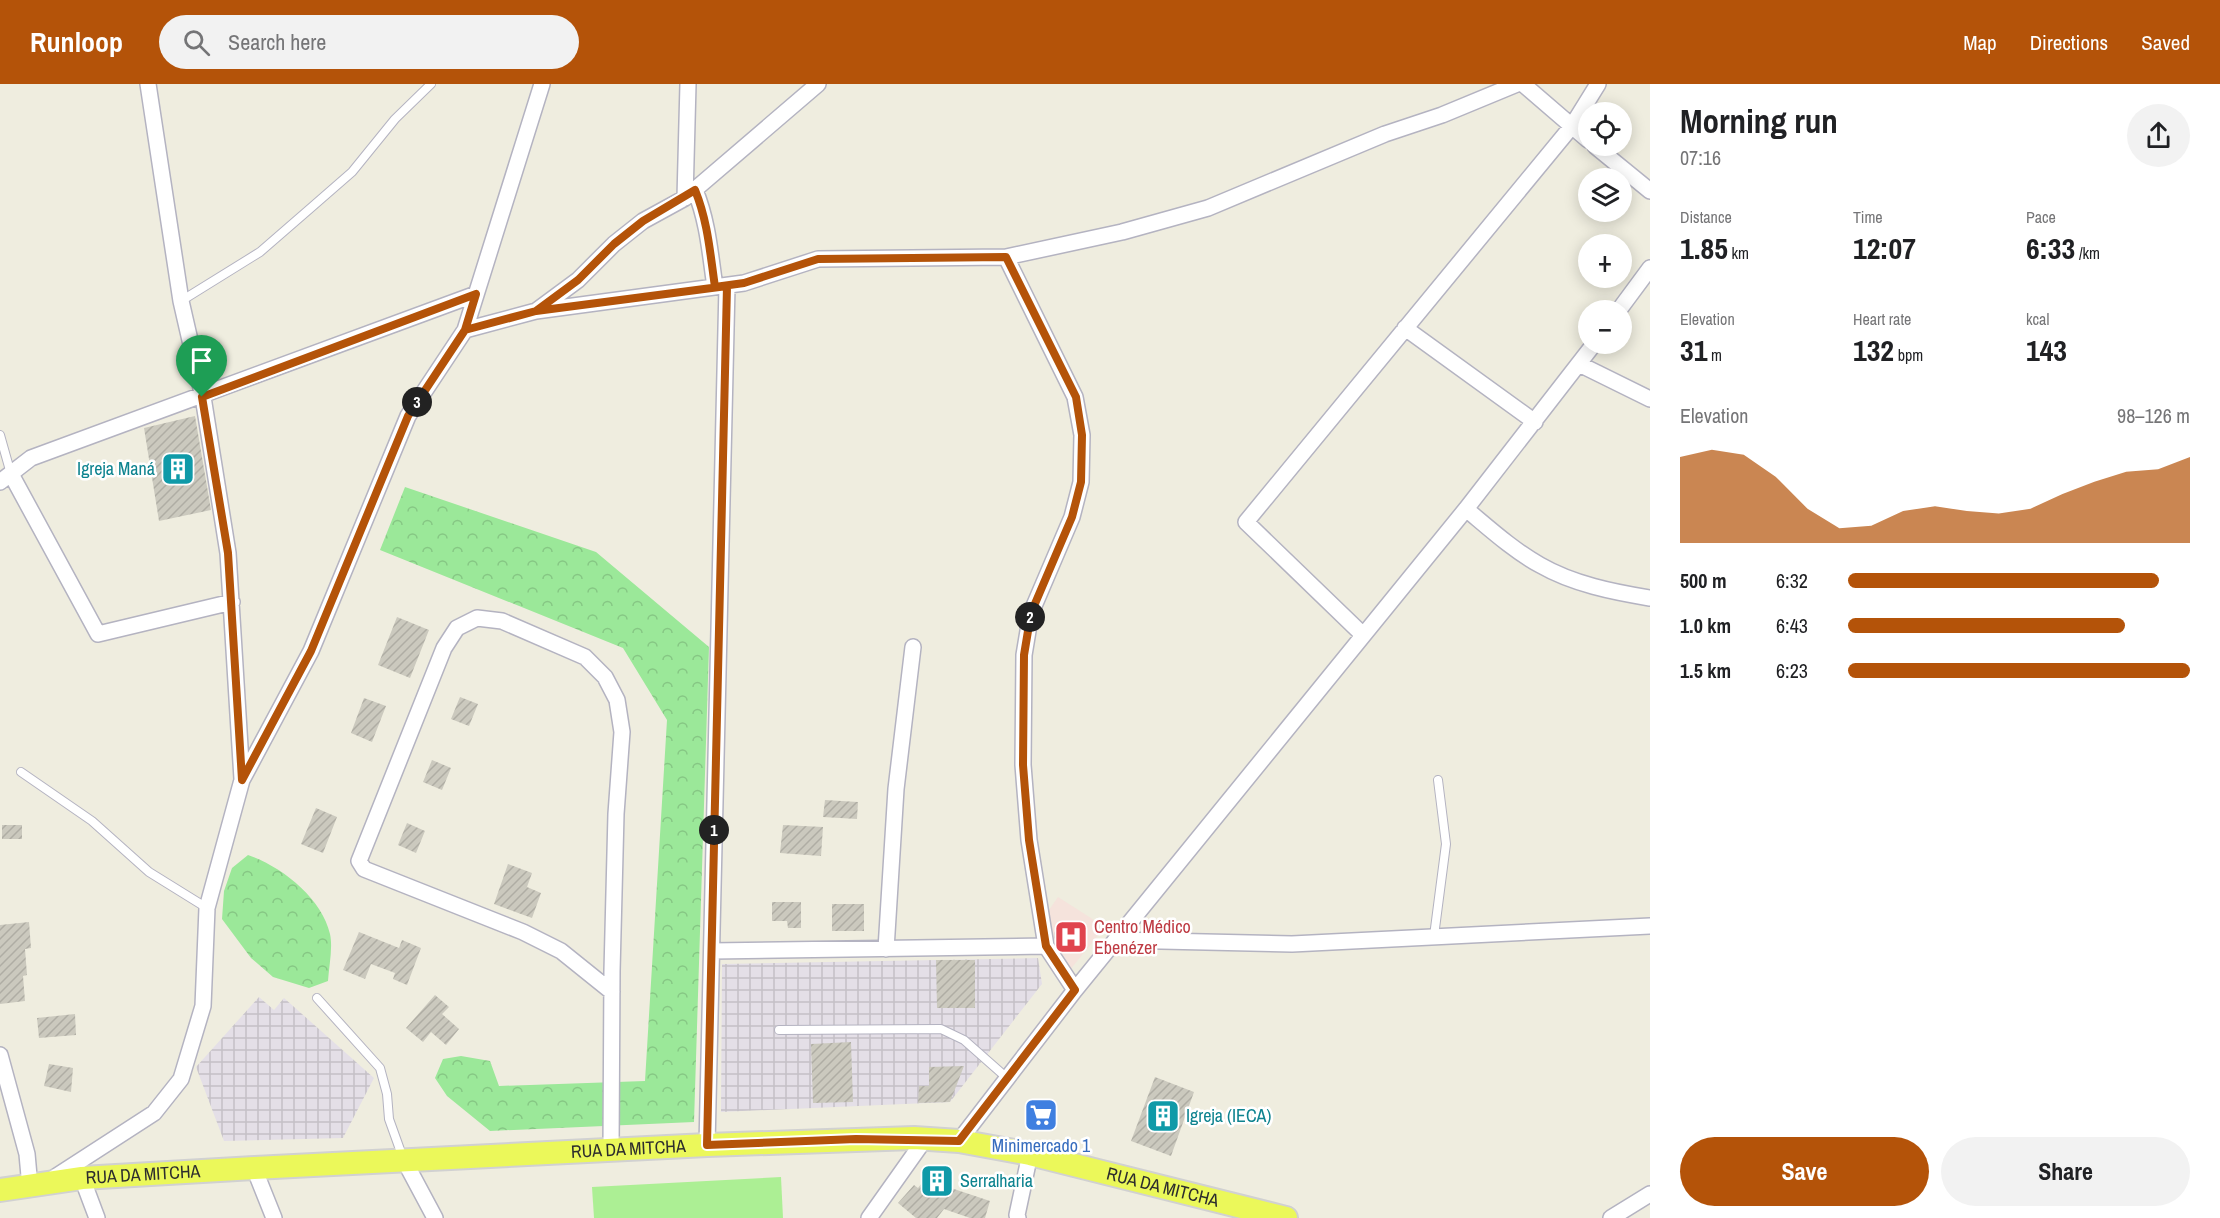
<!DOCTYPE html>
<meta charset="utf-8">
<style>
body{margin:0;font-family:"Archivo Narrow",sans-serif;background:#f2f2f2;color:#202124;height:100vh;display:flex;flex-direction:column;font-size:22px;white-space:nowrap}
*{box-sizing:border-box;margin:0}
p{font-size:20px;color:#757577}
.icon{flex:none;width:33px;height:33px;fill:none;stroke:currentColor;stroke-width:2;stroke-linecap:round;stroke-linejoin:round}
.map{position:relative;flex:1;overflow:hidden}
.sheet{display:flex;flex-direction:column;background:#fff;width:570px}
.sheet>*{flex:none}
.buttons{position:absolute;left:1578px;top:18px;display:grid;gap:12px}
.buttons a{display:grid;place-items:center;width:54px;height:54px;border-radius:50%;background:#fff;box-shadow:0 3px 15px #0003;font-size:30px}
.pin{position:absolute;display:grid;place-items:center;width:51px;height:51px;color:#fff;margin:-62px -26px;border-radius:50% 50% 50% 0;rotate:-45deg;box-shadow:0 0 6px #0007}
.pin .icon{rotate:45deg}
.km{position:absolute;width:30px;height:30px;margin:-15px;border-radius:50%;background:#222;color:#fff;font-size:16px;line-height:30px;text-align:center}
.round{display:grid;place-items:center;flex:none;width:63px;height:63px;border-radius:32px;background:#f2f2f2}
.headline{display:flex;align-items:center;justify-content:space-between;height:102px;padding:0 30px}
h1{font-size:33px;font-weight:800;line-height:45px}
.stats{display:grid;grid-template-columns:repeat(3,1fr);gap:9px;height:102px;padding:6px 30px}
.stats div{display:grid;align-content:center}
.stats b{font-size:30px;font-weight:800}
.stats small{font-size:16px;font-weight:400}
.stats p{font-size:16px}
.chart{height:168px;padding:12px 30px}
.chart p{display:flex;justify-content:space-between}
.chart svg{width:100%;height:108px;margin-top:6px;fill:#b45309;opacity:.7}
.action{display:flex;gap:12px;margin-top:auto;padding:12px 30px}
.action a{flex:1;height:69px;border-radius:36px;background:#b45309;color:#fff;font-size:24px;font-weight:800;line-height:69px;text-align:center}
.action a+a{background:#f2f2f2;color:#202124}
ul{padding:0 30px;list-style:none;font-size:20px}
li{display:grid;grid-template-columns:96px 72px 1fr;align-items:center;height:45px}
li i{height:15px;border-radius:8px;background:#b45309}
header{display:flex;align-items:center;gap:36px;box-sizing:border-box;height:84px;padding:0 30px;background:#b45309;color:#fff}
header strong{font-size:28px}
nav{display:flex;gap:33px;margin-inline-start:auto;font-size:21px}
.search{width:420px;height:54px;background:#f2f2f2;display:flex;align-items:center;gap:15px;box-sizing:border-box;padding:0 21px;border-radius:33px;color:#757577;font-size:22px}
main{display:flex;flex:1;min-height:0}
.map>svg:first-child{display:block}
</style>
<header>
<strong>Runloop</strong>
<div class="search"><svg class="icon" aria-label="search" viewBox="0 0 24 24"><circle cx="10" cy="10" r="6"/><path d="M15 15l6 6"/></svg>Search here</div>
<nav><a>Map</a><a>Directions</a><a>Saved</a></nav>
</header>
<main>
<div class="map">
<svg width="1650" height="1134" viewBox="0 0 1650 1134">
<defs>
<pattern id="industrial-grid" width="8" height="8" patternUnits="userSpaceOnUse" patternTransform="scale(1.5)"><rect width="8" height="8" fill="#e4dfe7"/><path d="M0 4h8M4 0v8" fill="none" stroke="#c4c0c6"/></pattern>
<pattern id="forest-crowns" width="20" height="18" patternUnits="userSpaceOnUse" patternTransform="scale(1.5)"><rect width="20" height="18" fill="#9be899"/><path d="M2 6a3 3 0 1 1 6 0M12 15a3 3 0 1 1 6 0" fill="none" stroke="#86c784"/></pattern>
<pattern id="building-hatch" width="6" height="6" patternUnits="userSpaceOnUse" patternTransform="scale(1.5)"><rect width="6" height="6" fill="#cbc9be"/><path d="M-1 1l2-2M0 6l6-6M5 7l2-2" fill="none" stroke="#afada4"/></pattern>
</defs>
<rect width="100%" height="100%" fill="#efeddf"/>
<path fill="url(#industrial-grid)" d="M1038,874L1042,900L950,1018L721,1028L722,880Z
M259,913L274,926L284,914L374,994L343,1054L224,1057L196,983Z"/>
<path fill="#f5e3dc" d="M1058,813L1105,843L1069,887L1046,862L1042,836Z"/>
<path fill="url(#forest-crowns)" d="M405,403L596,468L709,563L694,1038L490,1047L447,1012L435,994L443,975L461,972L490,977L499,1002L645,997L667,636L623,564L380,466Z
M248,771C281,782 322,814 330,850C333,864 329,882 328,897L309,904L273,893L251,874L222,835L224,807L232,784Z"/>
<path fill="#acef94" d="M781,1093L783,1134H594L592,1103Z"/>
<path fill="url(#building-hatch)" d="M195,332L211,426L159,437L144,344Z
M397,533L429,546L410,594L378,581Z
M460,613L478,620L469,642L451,635Z
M364,614L386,622L372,658L351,649Z
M432,676L451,684L442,706L423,698Z
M825,716L858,718L857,735L823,733Z
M316,724L337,733L323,769L301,760Z
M407,739L425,747L416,769L398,761Z
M2,741H22V755H2Z
M783,741L823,743L821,772L780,769Z
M508,780L532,789L527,803L541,809L532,834L494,820Z
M772,818H801V844H788L787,837H772Z
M832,820H864V847H832Z
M29,838L31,864L25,865L27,891L23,892L25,917L0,920V841Z
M1056,845L1078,859L1072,869L1055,858L1054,849Z
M359,848L399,864L402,856L421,864L407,901L393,895L395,889L371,880L365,895L343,886Z
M936,876H975V924H937Z
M435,911L449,923L442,930L459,945L446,961L431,948L423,958L406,944Z
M75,930L76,951L39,954L37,934Z
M851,958L853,1018L813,1019L811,960Z
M49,980L73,984L71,1008L44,1002Z
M964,982L950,1018L918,1019L919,1002H929V983Z
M1155,993L1194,1008L1171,1072L1131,1057Z
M1035,1018L1055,1025L1047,1045L1027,1038Z
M933,1085L949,1097L945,1102L990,1117L985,1134H970L944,1125L937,1134H916L898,1119L914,1101L918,1104Z"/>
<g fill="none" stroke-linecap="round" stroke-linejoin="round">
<defs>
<path id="service" d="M181,217L260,168L313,122L352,88L395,35L431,0
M0,351L11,390
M21,688L92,737L149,788L207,824
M1434,852L1446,760L1438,696
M317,914L380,984L387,1010L389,1035L403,1074
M779,946L941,945L964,956L1007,994"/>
<path id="minor" d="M148,0L181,217L203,313L228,469L242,695
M1523,0L1588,56
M1595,62L1650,107
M695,106C708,138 710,169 715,203
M685,114L688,0
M1006,173L1075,313L1082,351L1081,398L1072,433L1031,529L1024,571L1023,681L1029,756L1046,862L1075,906
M1619,226L1650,184
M536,227L744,199L818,175L1006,173L1122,148L1208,124L1385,50L1442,31L1517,0
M1405,244L1535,338
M465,246L536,227L578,196L614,160L643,137L685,114L818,0
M1579,280L1650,315
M11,390L98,550L232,518
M0,398L31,374L476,210
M1466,425C1490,445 1513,466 1540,481C1573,500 1613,508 1650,514
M1362,550L1246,438L1572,42L1598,0
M1117,856L1292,860L1650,842
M886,865L896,705L913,563
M712,867L1046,862
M0,971L27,1070L30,1103
M959,1057L1075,906L1466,425L1594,260
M707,1061L727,202
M611,1066C611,1006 612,946 612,887L616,730L622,648L617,616L605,593L585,573L502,537L477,534L457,544L444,564L359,777L364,785L523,848L561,867L612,908
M404,1076L435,1134
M254,1084L274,1134
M82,1094L97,1134
M52,1095L154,1029L181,995L203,922L207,824L242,696L311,567L408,332L465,246L542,0
M869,1134L925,1055
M1018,1134L1017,1131L1030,1070
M1611,1134L1650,1110"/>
<g id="primary">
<path id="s1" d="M0,1106L82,1094L254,1084L707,1061L914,1054L959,1057L1030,1070L1286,1134"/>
</g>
</defs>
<use href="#service" stroke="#b4b3c1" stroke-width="10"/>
<use href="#minor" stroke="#b4b3c1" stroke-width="18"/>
<use href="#primary" stroke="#d1d1d1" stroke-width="26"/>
<use href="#service" stroke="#fff" stroke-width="8"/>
<use href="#minor" stroke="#fff" stroke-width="15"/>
<use href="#primary" stroke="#ebf85a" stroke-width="22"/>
</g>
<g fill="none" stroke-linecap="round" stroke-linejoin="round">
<defs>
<path id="route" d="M202,313L476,210L465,246L536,227L727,202L707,1061L856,1055L959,1057L1075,906L1046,862L1029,756L1023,681L1024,571L1031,529L1072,433L1081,398L1082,351L1076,313L1006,173L818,175L744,199L715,203C710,169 708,138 695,106L643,137L614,160L578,196L536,227L465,246L408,332L311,567L242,696L228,469L202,313"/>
</defs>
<use href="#route" stroke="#fff" stroke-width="12"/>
<use href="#route" stroke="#b45309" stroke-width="8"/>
</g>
<defs>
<symbol id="building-square" viewBox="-11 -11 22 22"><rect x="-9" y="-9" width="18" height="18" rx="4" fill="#0f9aa8" stroke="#fff"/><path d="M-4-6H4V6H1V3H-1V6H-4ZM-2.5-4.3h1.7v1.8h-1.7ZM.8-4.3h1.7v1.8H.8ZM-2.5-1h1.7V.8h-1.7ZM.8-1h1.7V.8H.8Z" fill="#fff"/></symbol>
<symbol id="hospital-square" viewBox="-11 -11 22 22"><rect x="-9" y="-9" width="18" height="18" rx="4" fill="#e0444e" stroke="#fff"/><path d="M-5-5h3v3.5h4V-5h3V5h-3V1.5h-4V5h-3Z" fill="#fff"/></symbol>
<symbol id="supermarket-square" viewBox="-11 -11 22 22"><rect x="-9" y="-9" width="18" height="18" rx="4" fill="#3f7fe0" stroke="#fff"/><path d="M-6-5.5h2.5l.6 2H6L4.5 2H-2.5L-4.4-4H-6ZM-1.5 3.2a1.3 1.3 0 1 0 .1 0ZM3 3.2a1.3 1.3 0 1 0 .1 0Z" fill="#fff"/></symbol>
</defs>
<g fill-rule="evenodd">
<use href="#building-square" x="159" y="366" width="38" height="38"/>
<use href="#hospital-square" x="1052" y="834" width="38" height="38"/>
<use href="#supermarket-square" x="1022" y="1012" width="38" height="38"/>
<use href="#building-square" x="1144" y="1013" width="38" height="38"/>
<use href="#building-square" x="918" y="1078" width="38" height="38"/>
</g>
<g text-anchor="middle" stroke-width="5" stroke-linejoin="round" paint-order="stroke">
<g font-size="18" fill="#0d838f" stroke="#fff" text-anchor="start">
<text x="155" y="391" text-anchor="end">Igreja Maná</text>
<text x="1186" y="1038">Igreja (IECA)</text>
<text x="960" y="1103">Serralharia</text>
</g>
<g font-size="18" fill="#be3a42" stroke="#fff" text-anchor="start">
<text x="1094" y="849">Centro Médico<tspan x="1094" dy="21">Ebenézer</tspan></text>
</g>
<g font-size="18" fill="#366cbe" stroke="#fff">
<text x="1041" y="1068">Minimercado 1</text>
</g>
<g font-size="18" fill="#2d2d2d" stroke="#fff">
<text dy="6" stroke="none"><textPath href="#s1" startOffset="630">RUA DA MITCHA</textPath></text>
<text dy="6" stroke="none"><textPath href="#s1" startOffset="144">RUA DA MITCHA</textPath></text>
<text dy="6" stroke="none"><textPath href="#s1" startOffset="1170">RUA DA MITCHA</textPath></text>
</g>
</g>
</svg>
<div class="buttons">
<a><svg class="icon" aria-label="locate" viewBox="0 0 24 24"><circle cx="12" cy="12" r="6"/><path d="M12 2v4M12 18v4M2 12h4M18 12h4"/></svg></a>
<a><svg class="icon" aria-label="layers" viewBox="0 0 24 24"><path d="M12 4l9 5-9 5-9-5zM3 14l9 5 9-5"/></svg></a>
<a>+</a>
<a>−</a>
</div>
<div class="pin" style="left:202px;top:313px;background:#1e9e55"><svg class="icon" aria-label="arrive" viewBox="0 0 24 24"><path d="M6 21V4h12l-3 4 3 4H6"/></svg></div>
<b class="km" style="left:714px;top:746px">1</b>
<b class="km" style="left:1030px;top:533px">2</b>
<b class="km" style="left:417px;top:318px">3</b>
</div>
<section class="sheet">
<div class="headline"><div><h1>Morning run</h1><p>07:16</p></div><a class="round"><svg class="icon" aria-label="share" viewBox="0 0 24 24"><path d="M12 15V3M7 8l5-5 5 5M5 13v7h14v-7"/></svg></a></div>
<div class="stats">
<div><p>Distance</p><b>1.85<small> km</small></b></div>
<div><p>Time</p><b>12:07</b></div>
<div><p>Pace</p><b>6:33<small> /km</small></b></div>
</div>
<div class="stats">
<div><p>Elevation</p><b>31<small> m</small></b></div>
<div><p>Heart rate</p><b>132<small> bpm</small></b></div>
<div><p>kcal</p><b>143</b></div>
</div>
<div class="chart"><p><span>Elevation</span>98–126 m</p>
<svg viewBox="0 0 160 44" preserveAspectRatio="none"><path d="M0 44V9L10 6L20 8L30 17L40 30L50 38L60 37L70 31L80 29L90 31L100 32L110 30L120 24L130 19L140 15L150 14L160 9V44z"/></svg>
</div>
<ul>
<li><b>500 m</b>6:32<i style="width:91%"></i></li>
<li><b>1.0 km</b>6:43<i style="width:81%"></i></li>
<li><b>1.5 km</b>6:23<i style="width:100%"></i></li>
</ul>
<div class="action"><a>Save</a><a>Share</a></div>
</section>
</main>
